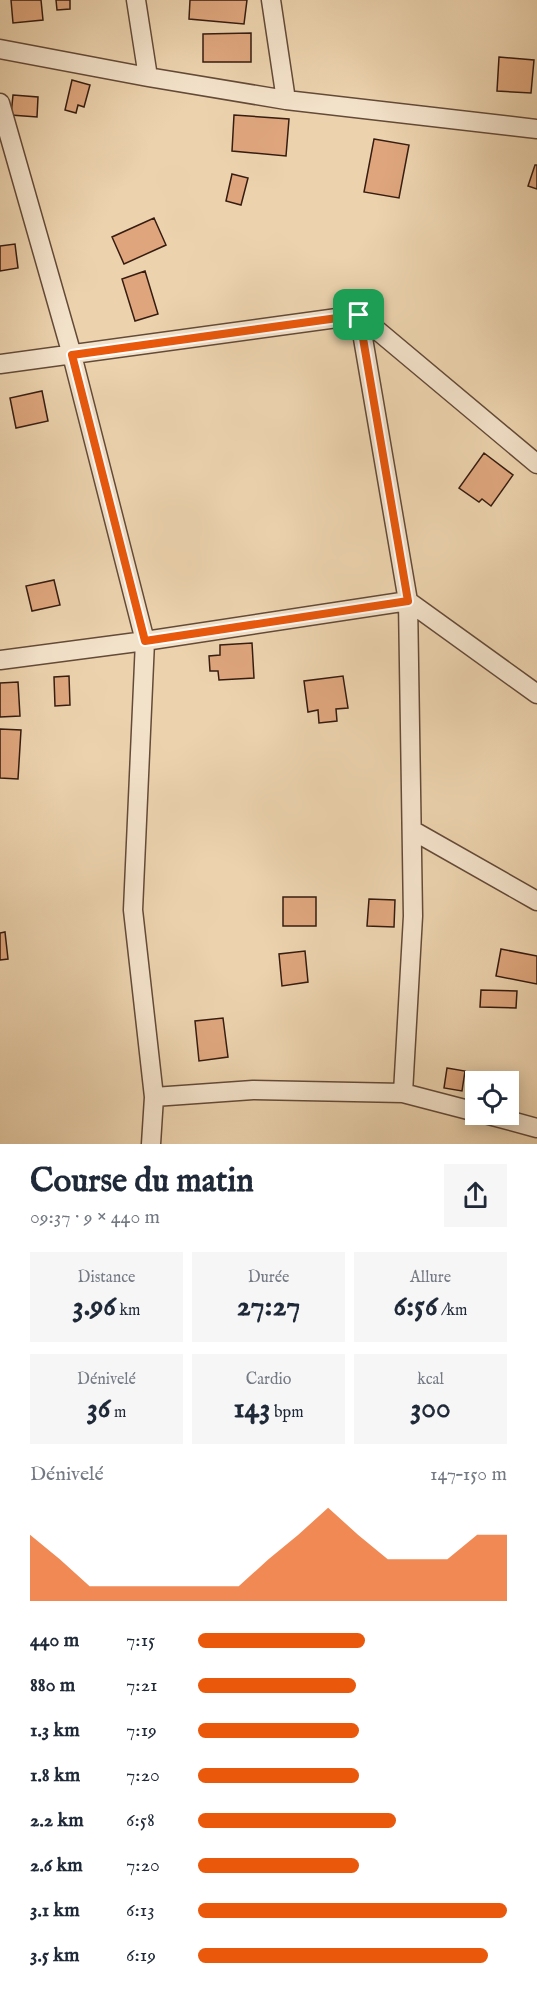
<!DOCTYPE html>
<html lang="fr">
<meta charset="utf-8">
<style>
body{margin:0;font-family:"IM FELL English",serif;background:#f6f6f7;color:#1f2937;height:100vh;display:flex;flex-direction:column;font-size:22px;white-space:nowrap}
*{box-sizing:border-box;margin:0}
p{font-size:20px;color:#747a83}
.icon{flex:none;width:33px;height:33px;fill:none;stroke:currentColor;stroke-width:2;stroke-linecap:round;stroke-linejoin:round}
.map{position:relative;height:1144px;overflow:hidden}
.sheet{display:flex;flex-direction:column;background:#fff;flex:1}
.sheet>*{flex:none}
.tools{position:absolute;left:465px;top:1071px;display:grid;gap:12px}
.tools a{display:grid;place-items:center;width:54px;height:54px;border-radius:0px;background:#fff;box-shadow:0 3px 15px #0003;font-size:30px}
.pin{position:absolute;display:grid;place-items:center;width:51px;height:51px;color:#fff;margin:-26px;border-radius:12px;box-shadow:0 3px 9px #0006}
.round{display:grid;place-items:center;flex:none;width:63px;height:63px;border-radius:0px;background:#f6f6f7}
.headline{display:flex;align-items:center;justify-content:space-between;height:102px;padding:0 30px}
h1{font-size:33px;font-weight:700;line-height:45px}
.figures{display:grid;grid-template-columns:repeat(3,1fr);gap:9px;height:102px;padding:6px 30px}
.figures div{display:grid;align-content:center;border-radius:0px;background:#f6f6f7;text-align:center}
.figures b{font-size:30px;font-weight:700}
.figures small{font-size:16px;font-weight:400}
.figures p{font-size:16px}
.chart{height:168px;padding:12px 30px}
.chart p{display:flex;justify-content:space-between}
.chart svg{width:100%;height:108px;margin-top:6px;fill:#ea580c;opacity:.7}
ul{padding:0 30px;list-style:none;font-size:20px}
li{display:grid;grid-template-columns:96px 72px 1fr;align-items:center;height:45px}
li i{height:15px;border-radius:8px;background:#ea580c}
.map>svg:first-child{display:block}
</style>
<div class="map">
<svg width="537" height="1144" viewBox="0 0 537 1144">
<rect width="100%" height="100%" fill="#ecd3ae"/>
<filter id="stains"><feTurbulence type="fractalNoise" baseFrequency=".00333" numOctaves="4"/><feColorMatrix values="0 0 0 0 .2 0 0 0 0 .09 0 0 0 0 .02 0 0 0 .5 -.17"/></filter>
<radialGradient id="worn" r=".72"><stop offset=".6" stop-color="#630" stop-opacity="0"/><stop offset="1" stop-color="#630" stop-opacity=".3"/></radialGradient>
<path fill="#dfa67d" stroke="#361c11" stroke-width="1.5" d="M11,0H41L43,20L13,23Z
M56,0H70V9L57,10Z
M190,0H247L244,24L189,19Z
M251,33V62H203V34Z
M499,57L534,60L531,93L497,91Z
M72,80L90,85L84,107L78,105L76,113L65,110Z
M13,95L38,97L37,117L11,115Z
M234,115L289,119L286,156L232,151Z
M374,139L409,145L399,198L364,192Z
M535,165H537V189L528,186Z
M232,174L248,178L241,205L226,201Z
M154,218L166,245L124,264L112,237Z
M15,244L18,268L0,271V246Z
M145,271L158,314L135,321L122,279Z
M42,391L48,421L16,428L10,398Z
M484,453L513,475L491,506L482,499L479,502L459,488Z
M54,580L60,605L32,611L26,586Z
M252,643L254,678L219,680L218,671H210L209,656L220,655V645Z
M69,676L70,705L55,706L54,677Z
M343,676L348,708L336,709L337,721L319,723L318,710L308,712L304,681Z
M18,682L20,716L0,717V683Z
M0,729L21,730L18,779L0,778Z
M283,897H316V926H283Z
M369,899L395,900L394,927L367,926Z
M5,932L8,959L0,960V933Z
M501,949L537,956V984L496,976Z
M305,951L308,982L282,986L279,954Z
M481,990L517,991L516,1008L480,1007Z
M223,1018L228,1057L199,1061L195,1021Z
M447,1068L465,1071L462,1091L444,1088Z"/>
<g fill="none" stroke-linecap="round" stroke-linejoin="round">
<defs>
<path id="minor" d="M136,0L148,77
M271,0L286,100
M0,49L148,77L286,100L537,129
M0,103L72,355L145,641L133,910L154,1097L151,1144
M359,315L408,601L413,916L403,1093
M0,364L359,315L537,464
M0,660L145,641L408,601L537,694
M412,830L537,901
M154,1097L253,1090L403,1093L476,1112
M485,1114L537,1128"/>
</defs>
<use href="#minor" stroke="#644a38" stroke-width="21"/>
<use href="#minor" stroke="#f3e2ca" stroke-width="18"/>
</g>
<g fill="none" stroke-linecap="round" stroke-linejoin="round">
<defs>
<path id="route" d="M359,315L408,601L145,641L72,355Z"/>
</defs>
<use href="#route" stroke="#fff" stroke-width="12"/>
<use href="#route" stroke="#ea580c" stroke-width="8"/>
</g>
<rect width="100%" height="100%" filter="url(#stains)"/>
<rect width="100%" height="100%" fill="url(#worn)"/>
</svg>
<div class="tools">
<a><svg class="icon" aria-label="locate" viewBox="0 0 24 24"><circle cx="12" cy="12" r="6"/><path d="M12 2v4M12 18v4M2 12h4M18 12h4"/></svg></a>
</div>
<div class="pin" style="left:359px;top:315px;background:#1e9e55"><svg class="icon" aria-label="arrive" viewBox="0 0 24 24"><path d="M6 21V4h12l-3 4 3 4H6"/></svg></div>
</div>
<section class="sheet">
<div class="headline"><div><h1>Course du matin</h1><p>09:37 · 9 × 440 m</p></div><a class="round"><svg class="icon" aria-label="share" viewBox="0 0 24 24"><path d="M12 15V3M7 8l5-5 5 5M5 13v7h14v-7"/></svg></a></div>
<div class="figures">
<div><p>Distance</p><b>3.96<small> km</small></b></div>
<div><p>Durée</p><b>27:27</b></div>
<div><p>Allure</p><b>6:56<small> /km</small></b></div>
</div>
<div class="figures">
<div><p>Dénivelé</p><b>36<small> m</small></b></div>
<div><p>Cardio</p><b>143<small> bpm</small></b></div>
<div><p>kcal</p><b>300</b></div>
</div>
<div class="chart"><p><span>Dénivelé</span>147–150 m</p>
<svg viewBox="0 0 160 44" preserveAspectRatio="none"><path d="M0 44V17L10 27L20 38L30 38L40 38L50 38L60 38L70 38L80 27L90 17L100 6L110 17L120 27L130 27L140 27L150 17L160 17V44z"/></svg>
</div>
<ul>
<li><b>440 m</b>7:15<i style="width:54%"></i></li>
<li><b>880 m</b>7:21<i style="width:51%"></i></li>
<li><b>1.3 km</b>7:19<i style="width:52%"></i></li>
<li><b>1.8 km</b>7:20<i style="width:52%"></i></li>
<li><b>2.2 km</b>6:58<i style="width:64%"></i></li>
<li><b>2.6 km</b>7:20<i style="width:52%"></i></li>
<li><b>3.1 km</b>6:13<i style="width:100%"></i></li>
<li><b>3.5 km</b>6:19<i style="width:94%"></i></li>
</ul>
</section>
